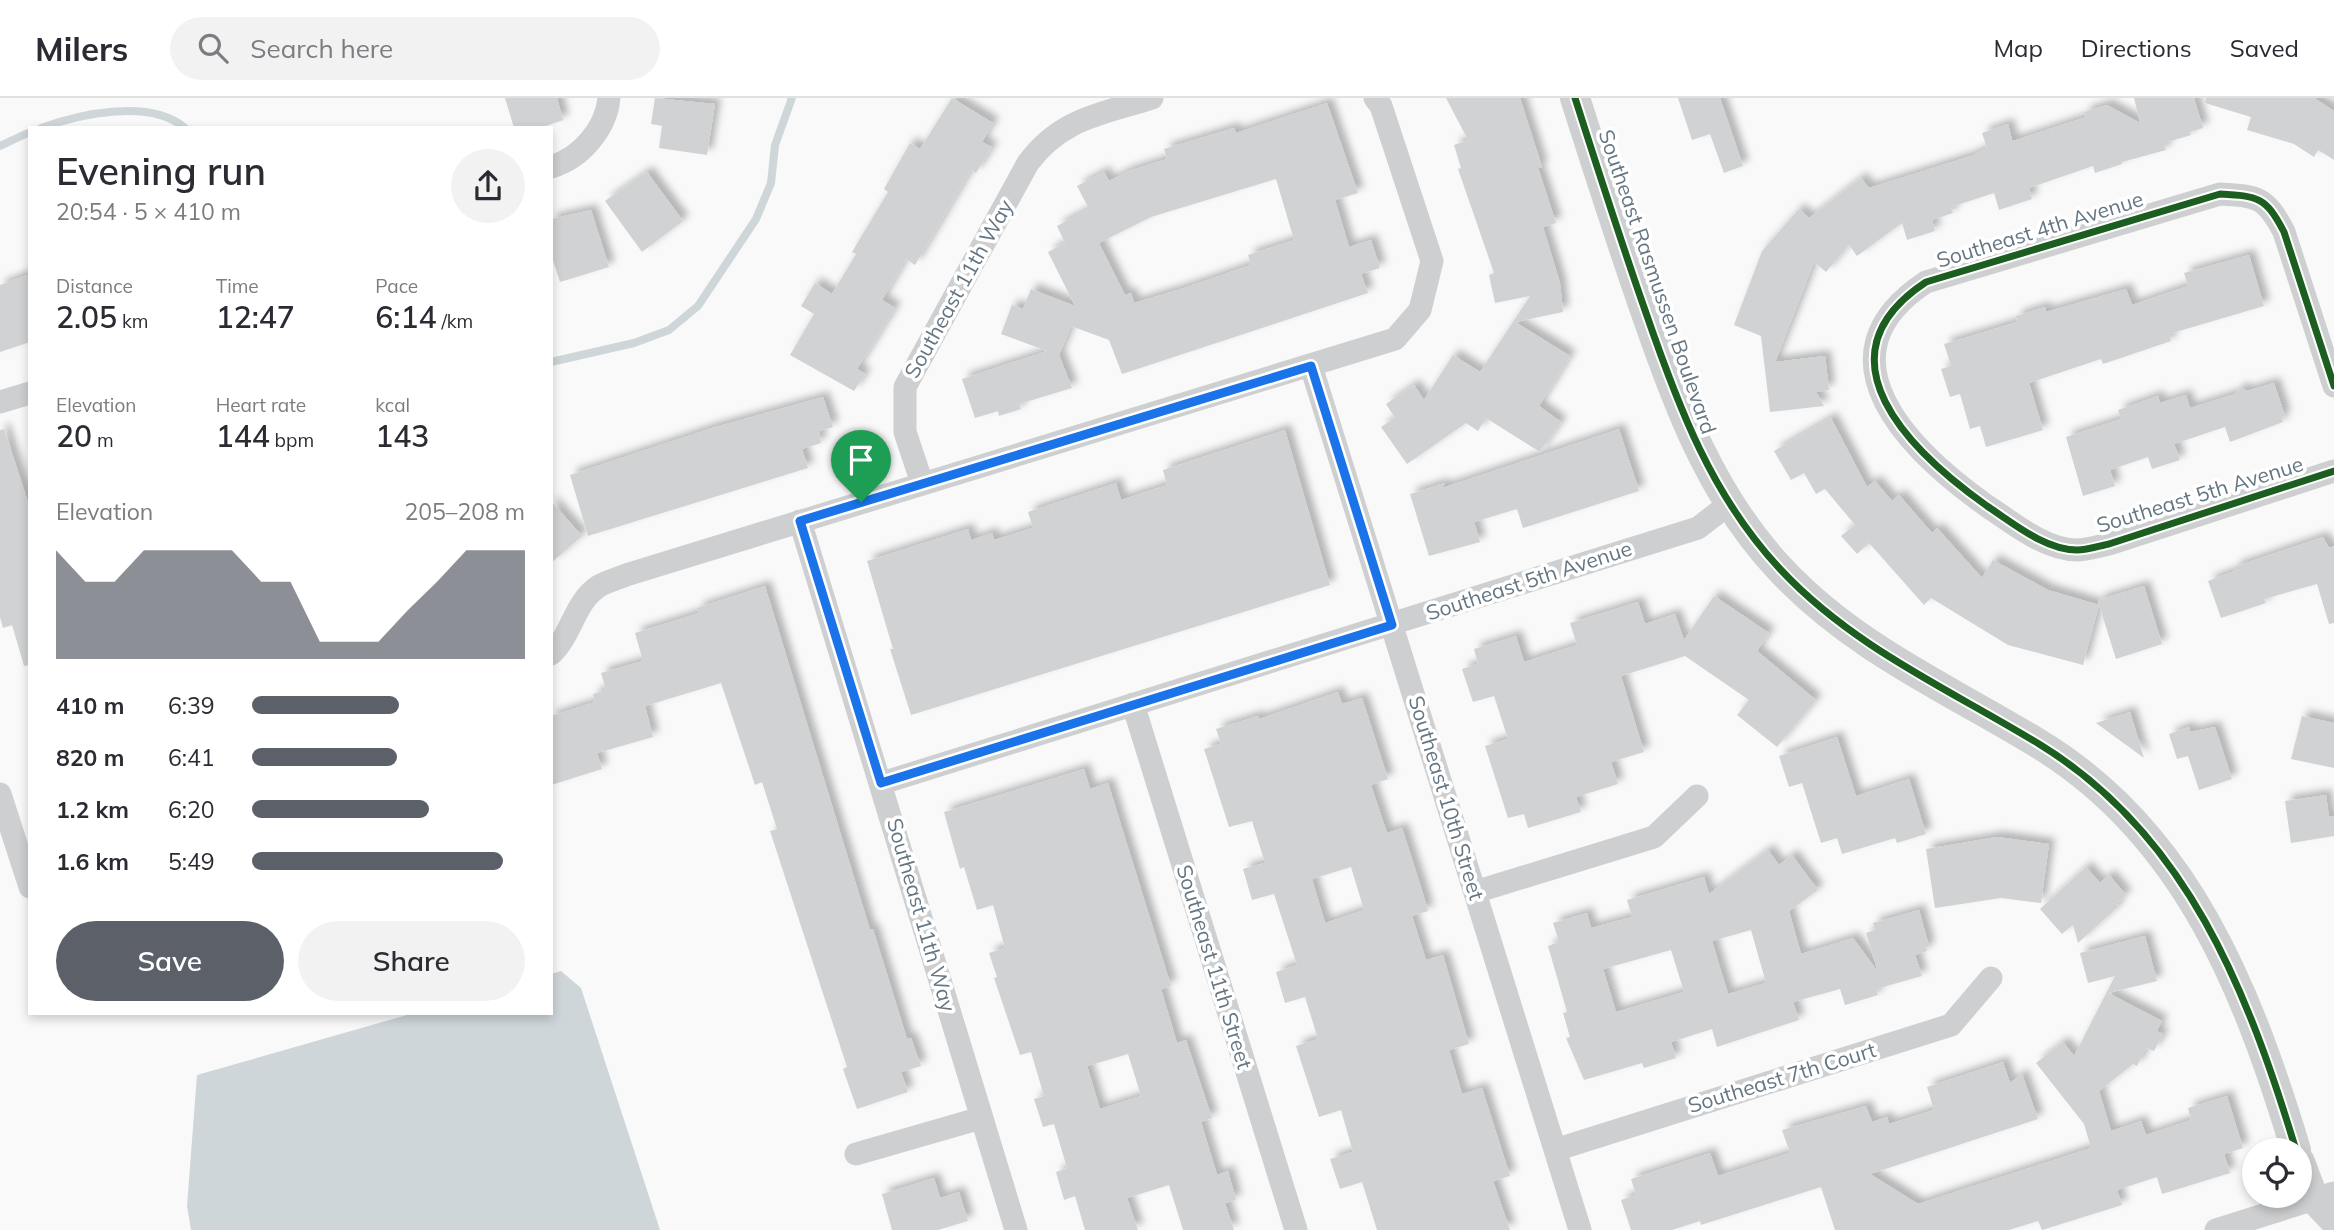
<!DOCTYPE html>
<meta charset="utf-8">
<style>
body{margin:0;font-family:Mulish,sans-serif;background:#f2f2f3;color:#2b2b33;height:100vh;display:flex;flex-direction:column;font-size:26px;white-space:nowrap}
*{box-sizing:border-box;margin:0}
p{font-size:23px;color:#7c7c81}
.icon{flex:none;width:38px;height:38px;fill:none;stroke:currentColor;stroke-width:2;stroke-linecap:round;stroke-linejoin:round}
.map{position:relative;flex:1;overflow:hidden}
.details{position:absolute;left:28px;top:28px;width:525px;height:889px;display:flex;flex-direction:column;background:#fff;border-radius:0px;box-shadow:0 4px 10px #0003}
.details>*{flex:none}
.buttons{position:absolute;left:2242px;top:1040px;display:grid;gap:14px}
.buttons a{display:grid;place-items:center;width:70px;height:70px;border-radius:50%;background:#fff;box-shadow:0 4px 10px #0003;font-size:35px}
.pin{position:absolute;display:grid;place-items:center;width:60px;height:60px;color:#fff;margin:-72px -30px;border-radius:50% 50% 50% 0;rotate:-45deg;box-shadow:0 0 7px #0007}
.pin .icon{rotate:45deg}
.round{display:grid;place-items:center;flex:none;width:74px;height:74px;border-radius:37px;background:#f2f2f3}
.headline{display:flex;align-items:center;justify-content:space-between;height:119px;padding:0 28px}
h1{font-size:38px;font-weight:600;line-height:52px}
.metrics{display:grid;grid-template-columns:repeat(3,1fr);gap:10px;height:119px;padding:7px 28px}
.metrics div{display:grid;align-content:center}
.metrics b{font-size:30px;font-weight:600}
.metrics small{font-size:19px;font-weight:400}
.metrics p{font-size:19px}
.chart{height:196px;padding:14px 28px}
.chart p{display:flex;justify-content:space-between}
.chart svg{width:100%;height:126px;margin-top:7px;fill:#5c6169;opacity:.7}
.primary-button{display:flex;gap:14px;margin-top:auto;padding:14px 28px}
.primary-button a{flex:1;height:80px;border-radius:42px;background:#5c6169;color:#fff;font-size:28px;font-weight:600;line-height:80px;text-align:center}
.primary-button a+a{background:#f2f2f3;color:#2b2b33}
ul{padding:0 28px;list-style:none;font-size:23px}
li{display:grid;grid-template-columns:112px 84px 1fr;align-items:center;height:52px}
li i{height:18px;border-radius:9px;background:#5c6169}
header{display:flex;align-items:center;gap:42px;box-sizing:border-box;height:98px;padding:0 35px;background:#fff;border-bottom:2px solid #e1e1e2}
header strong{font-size:33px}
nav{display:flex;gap:38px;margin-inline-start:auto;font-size:24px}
.search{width:490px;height:63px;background:#f2f2f3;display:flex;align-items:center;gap:18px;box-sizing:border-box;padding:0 24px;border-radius:38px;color:#7c7c81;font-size:26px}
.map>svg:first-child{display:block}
</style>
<header>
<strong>Milers</strong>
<div class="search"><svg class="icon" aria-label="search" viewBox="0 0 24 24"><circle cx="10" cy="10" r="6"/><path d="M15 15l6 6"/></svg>Search here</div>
<nav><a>Map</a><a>Directions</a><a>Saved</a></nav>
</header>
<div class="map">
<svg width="2334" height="1132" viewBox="0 0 2334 1132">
<defs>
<filter id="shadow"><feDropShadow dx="6" dy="-6" stdDeviation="3.5" flood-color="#0004"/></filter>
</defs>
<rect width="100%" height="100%" fill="#f9f9f9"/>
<path fill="#ced6d9" d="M561,873L581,890L660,1132H191L187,1108L197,977L414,915H551V876Z"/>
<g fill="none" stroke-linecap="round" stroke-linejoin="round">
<path stroke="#ced6d9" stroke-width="8" d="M41,30C80,16 150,0 185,30
M0,48L30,34
M551,264L634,245L669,232L698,208L756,121L771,85L775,47L792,0"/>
</g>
<path fill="#d0d2d3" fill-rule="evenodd" filter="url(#shadow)" d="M505,0H557L563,22L540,30H514Z
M655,0L715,6L707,57L659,50L662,28L651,26Z
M952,0L993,25L982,44L992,49L976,75L971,72L915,167L906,161L882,202L895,210L857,271L865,276L854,293L790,257L814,216L801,208L815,185L832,196L856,156L852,154L888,94L884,91L910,45L920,51Z
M1446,0H1520L1542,69L1538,70L1556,125L1543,129L1560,185L1563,214L1515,224L1570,258L1539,308L1561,324L1540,354L1486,320L1478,333L1466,325L1407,366L1381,329L1395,320L1386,306L1414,287L1424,302L1453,257L1480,274L1530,198L1495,205L1489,177L1494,175L1458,71L1461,70L1454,47L1468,42Z
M1678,0H1720L1743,68L1724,75L1710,36L1692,42Z
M2134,0H2194L2203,30L2190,34L2191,37L2164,45L2166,52L2122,64V66L2095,75L2093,68L2029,90L2032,101L1999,112L1994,95L1951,109L1953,115L1932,122L1935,133L1907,142L1902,125L1857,158L1849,147L1826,174L1814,164L1775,264L1825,258L1829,292L1816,294L1824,308L1770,314L1761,238L1734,227L1762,153L1799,111L1809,120L1861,80L1869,90L1971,58L1987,50L1982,35L2008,26L2012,42H2016L2086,19L2084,14L2107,7L2140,25Z
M2206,0H2314L2334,13V62L2318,52L2314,59L2294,46L2247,32L2251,19L2205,5Z
M1327,5L1358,95L1335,102L1349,149L1371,142L1380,170L1361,176L1368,195L1122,276L1109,242L1071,228L1059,257L1072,290L1019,306L1021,311L999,318L998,313L975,320L962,281L1047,253L1001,236L1012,207L1023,211L1031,191L1075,208L1048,154L1065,145L1057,128L1089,111L1077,88L1104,74L1109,83L1129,73L1167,61L1164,51L1234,30L1236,35ZM1276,81L1294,142L1248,157L1251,167L1181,191L1134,205L1131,195L1125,197L1099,145L1151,119Z
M647,74L683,123L642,154L605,103Z
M591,112L609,169L560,184L551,156V121Z
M2249,157L2264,208L2169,236L2171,243L2103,266L2101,261L2029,285L2043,332L1986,349L1980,328L1970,331L1960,296L1950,299L1941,271L1951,268L1944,246L2017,224L2016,218L2045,209L2046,214L2126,191L2132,207L2188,188L2184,175Z
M30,176V244L0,254V187Z
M2274,285L2285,318L2281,319L2283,324L2230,344L2225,329L2174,346L2180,362L2152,371L2148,359L2110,372L2115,388L2083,398L2066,339L2121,321L2118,312L2158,298L2160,305L2186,297L2190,310L2235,296L2240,290L2247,293Z
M823,299L833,329L819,333L821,345L802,351L808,370L588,438L570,377L712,330Z
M1831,320L1867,389L1875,383L1892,403L1899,397L1932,435L1937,430L1982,480L1993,462L2048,492L2099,507L2098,502L2144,488L2162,546L2116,561L2099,507L2083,567L2008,547L1931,500L1924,507L1869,445L1857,456L1841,438L1855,427L1825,391L1816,396L1804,375L1791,382L1774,353Z
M4,331L30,410V567L24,568L12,527L3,530L0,519V332Z
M1619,331L1639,393L1523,430L1517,411L1474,424L1480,444L1429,458L1410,396L1445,385L1442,390Z
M1285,332L1330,487L911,617L890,551H893L867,463L968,431L971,442L992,435L994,442L1033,430L1028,414L1116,385L1121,402L1167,387L1163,372Z
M551,403L582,438L551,465Z
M2323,439L2329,450L2334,448V525L2329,526L2317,486L2264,501L2266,505L2221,520L2208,483L2235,473L2234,469Z
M765,488L870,832L873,831L907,941L911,940L921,968L901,974L908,994L857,1011L843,971L847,969L770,733L777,731L762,684L755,687L721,585L645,608L653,639L597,655L602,671L551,687V618L595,604L593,596L606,592L601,575L643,563L635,535L699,515L697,510Z
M1714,498L1769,535L1757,553L1816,602L1777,649L1737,617L1749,602L1685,558L1621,578L1644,654L1611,664L1618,686L1576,699L1581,714L1528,730L1524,716L1508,720L1485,648L1508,641L1494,598L1473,604L1462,571L1478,566L1474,551L1516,538L1524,564L1577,547L1570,525L1638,504L1645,526L1675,516L1684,542Z
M1338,594L1342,606L1362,600L1388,681L1371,687L1387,735L1402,730L1420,786L1428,813L1412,818L1426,862L1443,857L1469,946L1449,952L1462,996L1482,990L1510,1078L1493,1083L1510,1132H1377L1362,1084L1340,1091L1330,1061L1353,1054L1341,1012L1319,1019L1296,948L1318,941L1305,899L1285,905L1276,874L1297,867L1274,796L1252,802L1243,771L1265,765L1252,723L1229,729L1204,651L1221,646L1216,631L1258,618L1259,621ZM1351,769L1364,812L1325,825L1312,781Z
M2130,614L2144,660L2096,625Z
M2302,618L2334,625V670L2291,661Z
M2189,629L2190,634L2215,629L2232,681L2199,692L2188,658L2177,661L2169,636Z
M1837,639L1856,698L1909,681L1926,736L1897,745L1895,740L1842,756L1837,740L1821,745L1802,685L1789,689L1779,658Z
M1084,671L1090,691L1108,685L1171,888L1161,891L1177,945L1186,942L1212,1020L1201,1024L1217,1077L1228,1073L1236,1102L1225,1105L1234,1132H1183L1169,1087L1127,1100L1138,1132H1085L1075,1098L1064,1102L1056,1074L1067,1070L1054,1026L1043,1029L1034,1001L1044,998L1031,954L1020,957L994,880L997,879L989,855L1005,850L993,807L977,812L964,769L960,771L944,714ZM1128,956L1141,998L1100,1011L1087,968Z
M2326,697L2329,719L2334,718V738L2291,745L2285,703Z
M1997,739L2049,746L2041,805L2001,800L1935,810L1926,751Z
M1768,752L1779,767L1792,757L1818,792L1789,813L1801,856L1853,840L1878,874L1866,835L1875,832L1873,825L1919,812L1929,848L1926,849L1927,853L1915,857L1922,878L1876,891L1878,897L1845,907L1840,891L1793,904L1799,922L1717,949L1712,931L1671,944L1676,960L1644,970L1642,965L1584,982L1566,940L1570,939L1563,915L1567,914L1548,848L1559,844L1553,825L1587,815L1591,830L1632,819L1627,802L1704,779L1709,796ZM1751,832L1766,885L1728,896L1712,843ZM1671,852L1684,894L1616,914L1603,871Z
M2086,769L2100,785L2109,777L2126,797L2116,806L2119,808L2078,845L2073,827L2062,836L2040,811Z
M2145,838L2157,883L2108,895L2162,923L2157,933L2163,936L2154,953L2146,950L2137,968L2133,966L2099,993L2111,1033L2141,1023L2146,1037L2191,1022L2188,1010L2227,998L2243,1050L2224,1056L2230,1075L2162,1096L2157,1079L2117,1092L2122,1107L2042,1132L2038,1123L2009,1132H1835L1821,1089L1701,1127L1700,1123L1672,1132H1631L1621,1102L1636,1097L1631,1081L1710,1055L1718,1078L1790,1055L1782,1032L1866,1008L1872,1024L1887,1019L1889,1026L1934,1012L1927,989L2003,964L2010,985L2022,976L2038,1021L1870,1076L1918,1106L2091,1050L2084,1026L2036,965L2063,944L2074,958L2115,878L2088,885L2080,855Z
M934,1080L940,1100L959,1094L968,1123L938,1132H892L882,1096Z"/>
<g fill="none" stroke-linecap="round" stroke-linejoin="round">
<path stroke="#cecfd0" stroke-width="23" d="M551,69C581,60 606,31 609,0
M1311,268L1580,1132
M2334,288L2284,134C2266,99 2258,98 2220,96L1926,184C1812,259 1911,354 1987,408C2013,425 2045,452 2077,452C2088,452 2099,448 2109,446L2334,373
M0,304L30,295
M922,385L905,334V289L1028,65C1061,20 1102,16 1152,0
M800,423L1016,1132
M551,556C572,537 574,504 599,488C607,483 617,481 626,477L1395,241L1420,212L1432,163L1381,8L1375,0
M1133,606L1296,1132
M882,685L1698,430L1729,406
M0,696L30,789
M1475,794L1654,739L1697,698
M1555,1052L1951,927L1991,880
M856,1056L981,1020
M2216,1132L2334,1095"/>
<path stroke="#cecfd0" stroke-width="30" d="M1575,0C1598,72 1621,144 1646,215C1678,308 1712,399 1781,472C1854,550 1949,591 2039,646C2187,736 2248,894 2296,1052
M2300,1064L2314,1101L2334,1122"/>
<defs>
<path id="cycleway" d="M1575,0C1598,72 1621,144 1646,215C1678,308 1712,399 1781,472C1854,550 1949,591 2039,646C2187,736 2248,894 2296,1052
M2334,288L2284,134C2266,99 2258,98 2220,96L1926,184C1812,259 1911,354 1987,408C2013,425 2045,452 2077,452C2088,452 2099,448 2109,446L2334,373"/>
</defs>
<use href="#cycleway" stroke="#fff" stroke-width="11"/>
<use href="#cycleway" stroke="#1b5e20" stroke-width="7"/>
</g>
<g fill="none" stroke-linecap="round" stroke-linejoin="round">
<defs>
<path id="route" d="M1311,268L1392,527L881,685L800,423Z"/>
</defs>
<use href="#route" stroke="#fff" stroke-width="14"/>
<use href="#route" stroke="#1a73e8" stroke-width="9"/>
</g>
<g text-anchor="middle" stroke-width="7" stroke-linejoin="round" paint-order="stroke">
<g font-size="21" fill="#657683" stroke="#fff">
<text transform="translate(2040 132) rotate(-17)" y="7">Southeast 4th Avenue</text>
<text transform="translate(1657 184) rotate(71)" y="7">Southeast Rasmussen Boulevard</text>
<text transform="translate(959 191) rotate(-61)" y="7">Southeast 11th Way</text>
<text transform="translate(2200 397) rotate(-17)" y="7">Southeast 5th Avenue</text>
<text transform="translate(1529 483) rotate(-18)" y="7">Southeast 5th Avenue</text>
<text transform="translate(1446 700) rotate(73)" y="7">Southeast 10th Street</text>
<text transform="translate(921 817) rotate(74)" y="7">Southeast 11th Way</text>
<text transform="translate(1214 869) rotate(73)" y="7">Southeast 11th Street</text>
<text transform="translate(1782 980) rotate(-17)" y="7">Southeast 7th Court</text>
</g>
</g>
</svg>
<div class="buttons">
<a><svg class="icon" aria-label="locate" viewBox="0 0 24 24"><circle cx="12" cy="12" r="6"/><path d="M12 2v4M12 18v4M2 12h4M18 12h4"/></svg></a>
</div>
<div class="pin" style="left:861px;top:404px;background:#1e9e55"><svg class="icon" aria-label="arrive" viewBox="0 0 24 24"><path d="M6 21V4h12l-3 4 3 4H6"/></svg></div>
<section class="details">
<div class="headline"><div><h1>Evening run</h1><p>20:54 · 5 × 410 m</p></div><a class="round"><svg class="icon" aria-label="share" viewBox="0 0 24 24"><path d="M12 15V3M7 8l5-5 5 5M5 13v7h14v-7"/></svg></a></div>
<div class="metrics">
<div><p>Distance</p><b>2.05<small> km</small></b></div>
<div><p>Time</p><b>12:47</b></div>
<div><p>Pace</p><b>6:14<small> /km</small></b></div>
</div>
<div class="metrics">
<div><p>Elevation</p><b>20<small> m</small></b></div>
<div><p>Heart rate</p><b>144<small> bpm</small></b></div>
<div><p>kcal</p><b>143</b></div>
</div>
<div class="chart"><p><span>Elevation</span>205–208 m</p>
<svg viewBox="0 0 160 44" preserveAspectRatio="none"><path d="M0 44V6L10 17L20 17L30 6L40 6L50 6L60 6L70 17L80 17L90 38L100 38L110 38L120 27L130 17L140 6L150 6L160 6V44z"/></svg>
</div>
<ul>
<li><b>410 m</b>6:39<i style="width:54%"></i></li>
<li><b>820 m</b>6:41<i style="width:53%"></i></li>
<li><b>1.2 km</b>6:20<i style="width:65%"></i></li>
<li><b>1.6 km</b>5:49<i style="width:92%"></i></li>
</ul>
<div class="primary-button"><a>Save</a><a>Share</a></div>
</section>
</div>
